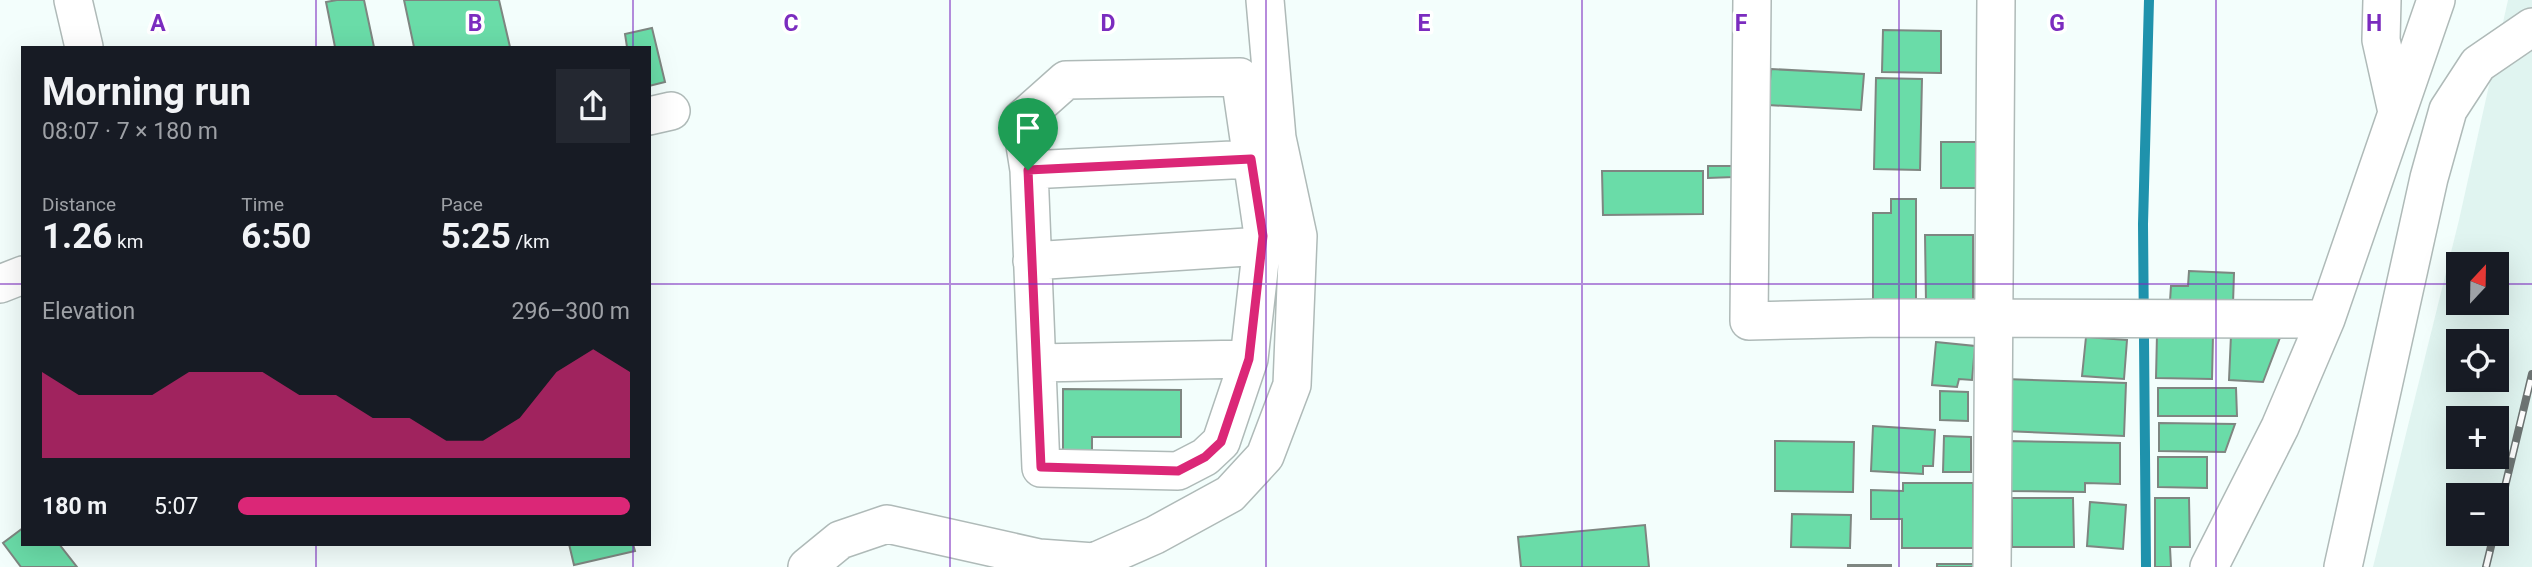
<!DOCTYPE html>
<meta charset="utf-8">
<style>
body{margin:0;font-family:Roboto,sans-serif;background:#242831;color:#f1f3f6;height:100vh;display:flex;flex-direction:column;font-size:26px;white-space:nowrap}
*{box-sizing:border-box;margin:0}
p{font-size:23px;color:#9ea1a6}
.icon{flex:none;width:38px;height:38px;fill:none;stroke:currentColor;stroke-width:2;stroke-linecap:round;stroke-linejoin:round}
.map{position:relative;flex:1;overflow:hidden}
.drawer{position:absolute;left:21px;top:46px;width:630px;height:500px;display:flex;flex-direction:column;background:#171b24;border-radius:0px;box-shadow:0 7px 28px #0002}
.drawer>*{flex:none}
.needle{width:46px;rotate:22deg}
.fabs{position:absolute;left:2446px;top:252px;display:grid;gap:14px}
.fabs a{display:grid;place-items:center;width:63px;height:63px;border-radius:0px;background:#171b24;box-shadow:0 7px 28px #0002;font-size:35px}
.pin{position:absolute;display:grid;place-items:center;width:60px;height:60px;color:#fff;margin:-72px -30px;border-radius:50% 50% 50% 0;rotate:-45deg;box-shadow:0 0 7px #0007}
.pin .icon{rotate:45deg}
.round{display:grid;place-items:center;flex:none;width:74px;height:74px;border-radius:0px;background:#242831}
.headline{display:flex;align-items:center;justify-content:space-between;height:119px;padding:0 21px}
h1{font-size:38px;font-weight:700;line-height:52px}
.figures{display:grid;grid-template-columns:repeat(3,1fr);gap:10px;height:119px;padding:7px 21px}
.figures div{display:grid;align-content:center}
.figures b{font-size:35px;font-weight:700}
.figures small{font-size:19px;font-weight:400}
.figures p{font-size:19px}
.chart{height:196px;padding:14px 21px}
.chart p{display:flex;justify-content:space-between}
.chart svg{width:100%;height:126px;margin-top:7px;fill:#db2777;opacity:.7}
ul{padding:0 21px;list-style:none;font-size:23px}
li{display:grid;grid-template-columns:112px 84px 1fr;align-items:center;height:52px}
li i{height:18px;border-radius:9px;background:#db2777}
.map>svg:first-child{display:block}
</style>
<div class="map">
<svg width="2532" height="567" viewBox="0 0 2532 567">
<rect width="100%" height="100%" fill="#f3fefc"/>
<path fill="#e0f4f0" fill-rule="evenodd" d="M2508,0H2532V567H2373L2459,220ZM2459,264H2497V303H2459ZM2459,341H2497V380H2459ZM2459,418H2497V457H2459ZM2459,495H2497V534H2459Z"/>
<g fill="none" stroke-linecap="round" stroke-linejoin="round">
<path stroke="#1f92ac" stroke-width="10" d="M2146,567L2143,224L2149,0"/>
</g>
<path fill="#6adca8" stroke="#7e8681" stroke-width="2" d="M337,0H364L374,47H335L326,2Z
M404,0H499L510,47H414Z
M652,28L665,82L649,86V47H627L625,34Z
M1883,30L1941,31V73L1882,72Z
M1771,69L1864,74L1861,110L1768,105Z
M1876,78L1922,79L1920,170L1874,169Z
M1941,142H1977L1976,188H1941Z
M1708,166H1734V177L1708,178Z
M1602,171H1703V214L1603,215Z
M1891,199H1916V303H1873V213H1891Z
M1925,235H1973V303H1926Z
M2189,271L2234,273L2233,304L2170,301L2171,286H2188Z
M2157,334L2213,335L2212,379L2156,378Z
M2231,335H2281L2263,382L2229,380Z
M2086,337L2127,340L2124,379L2082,376Z
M1936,342L1975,346L1972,380L1959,379L1957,387L1932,385Z
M2005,379L2126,383L2124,436L2004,431Z
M2158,388H2236L2237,416H2158Z
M1063,389L1181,390V437H1092V461L1063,460Z
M1940,391L1968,392V421L1940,420Z
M2159,423L2235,424L2225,452L2159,451Z
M1873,426L1935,430L1933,466H1923V474L1871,471Z
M1944,436L1971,437V472H1943Z
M1775,441L1854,442L1853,492L1775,491Z
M2006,441L2120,443V484L2085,483V492L2006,491Z
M2158,457H2207V488L2158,487Z
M1903,483H1973V548H1902V519H1871V490L1903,491Z
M2012,498H2073L2074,547H2012Z
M2155,498H2189L2190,547H2170L2171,567H2155Z
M2090,502L2126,505L2123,549L2087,546Z
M1792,514L1851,515L1850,548L1791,547Z
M1645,525L1649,567H1521L1518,537Z
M23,528V544H59L77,567H21L3,543Z
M569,544H633L635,551L574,565Z
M1937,564H1974V567H1937Z
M1848,565H1891V567H1848Z"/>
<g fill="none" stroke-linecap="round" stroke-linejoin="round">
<defs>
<path id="minor" d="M73,0L84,47
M1752,0L1749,321L1881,318L2326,319
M2382,0L2381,40L2397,112
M1240,77L1263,235L1249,359L1221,442L1205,457L1178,471L1041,468L1029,170L1021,120L1066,80Z
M649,116L671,111
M1029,170L1274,158
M1032,261L1262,246
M0,284L23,275
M1037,363L1249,359
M807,567L840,540L887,524L1039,558L1094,562L1155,535L1230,494L1265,456L1292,385L1298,236L1277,138L1265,0
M1992,567L1996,0
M2209,567L2280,427L2326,319L2436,0
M2343,567L2429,178L2448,110L2478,64L2532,27"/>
</defs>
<use href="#minor" stroke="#afbab8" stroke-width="40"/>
<use href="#minor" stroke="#fff" stroke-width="37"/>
<defs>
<path id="rail" d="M2497,520L2532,374
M2486,567L2494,534"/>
</defs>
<use href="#rail" stroke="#6d7473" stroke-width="8"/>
<use href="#rail" stroke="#fff" stroke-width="5" stroke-dasharray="16" stroke-linecap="butt"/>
</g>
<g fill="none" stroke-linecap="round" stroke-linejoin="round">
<defs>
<path id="route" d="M1251,159L1263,236L1249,359L1221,442L1205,457L1178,471L1041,467L1028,170Z"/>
</defs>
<use href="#route" stroke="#fff" stroke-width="14"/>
<use href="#route" stroke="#db2777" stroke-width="9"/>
</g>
<path fill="none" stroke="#7b2cbf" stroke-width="2" stroke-opacity="0.55" d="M316,0V47M633,0V47M950,0V567M1266,0V567M1582,0V567M1899,0V567M2216,0V567M0,284H23M649,284H2459M2497,284H2532M316,544V567M633,544V567"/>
<g font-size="23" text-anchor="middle" font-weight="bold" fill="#7b2cbf" stroke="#fff" stroke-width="7" stroke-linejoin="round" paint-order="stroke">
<text x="158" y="31">A</text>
<text x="475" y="31">B</text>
<text x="791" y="31">C</text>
<text x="1108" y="31">D</text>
<text x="1424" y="31">E</text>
<text x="1741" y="31">F</text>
<text x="2057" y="31">G</text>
<text x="2374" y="31">H</text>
</g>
</svg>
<div class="fabs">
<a><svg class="needle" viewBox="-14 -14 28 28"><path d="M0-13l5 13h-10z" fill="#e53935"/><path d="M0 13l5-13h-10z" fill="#9ea1a6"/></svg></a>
<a><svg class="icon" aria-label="locate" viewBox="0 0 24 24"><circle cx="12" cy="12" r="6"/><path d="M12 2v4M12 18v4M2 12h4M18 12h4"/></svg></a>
<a>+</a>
<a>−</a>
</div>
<div class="pin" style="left:1028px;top:170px;background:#1e9e55"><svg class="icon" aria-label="arrive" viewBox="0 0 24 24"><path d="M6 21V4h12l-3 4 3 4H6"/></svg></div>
<section class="drawer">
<div class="headline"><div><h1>Morning run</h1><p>08:07 · 7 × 180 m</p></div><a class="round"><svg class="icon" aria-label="share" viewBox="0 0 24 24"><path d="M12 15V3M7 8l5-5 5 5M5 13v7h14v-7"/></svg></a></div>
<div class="figures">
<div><p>Distance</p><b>1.26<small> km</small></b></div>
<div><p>Time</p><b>6:50</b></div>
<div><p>Pace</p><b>5:25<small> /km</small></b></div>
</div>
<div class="chart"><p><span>Elevation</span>296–300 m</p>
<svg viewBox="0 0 160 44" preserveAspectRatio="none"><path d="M0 44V14L10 22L20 22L30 22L40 14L50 14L60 14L70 22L80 22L90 30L100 30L110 38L120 38L130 30L140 14L150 6L160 14V44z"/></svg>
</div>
<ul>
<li><b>180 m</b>5:07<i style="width:100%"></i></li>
</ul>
</section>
</div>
